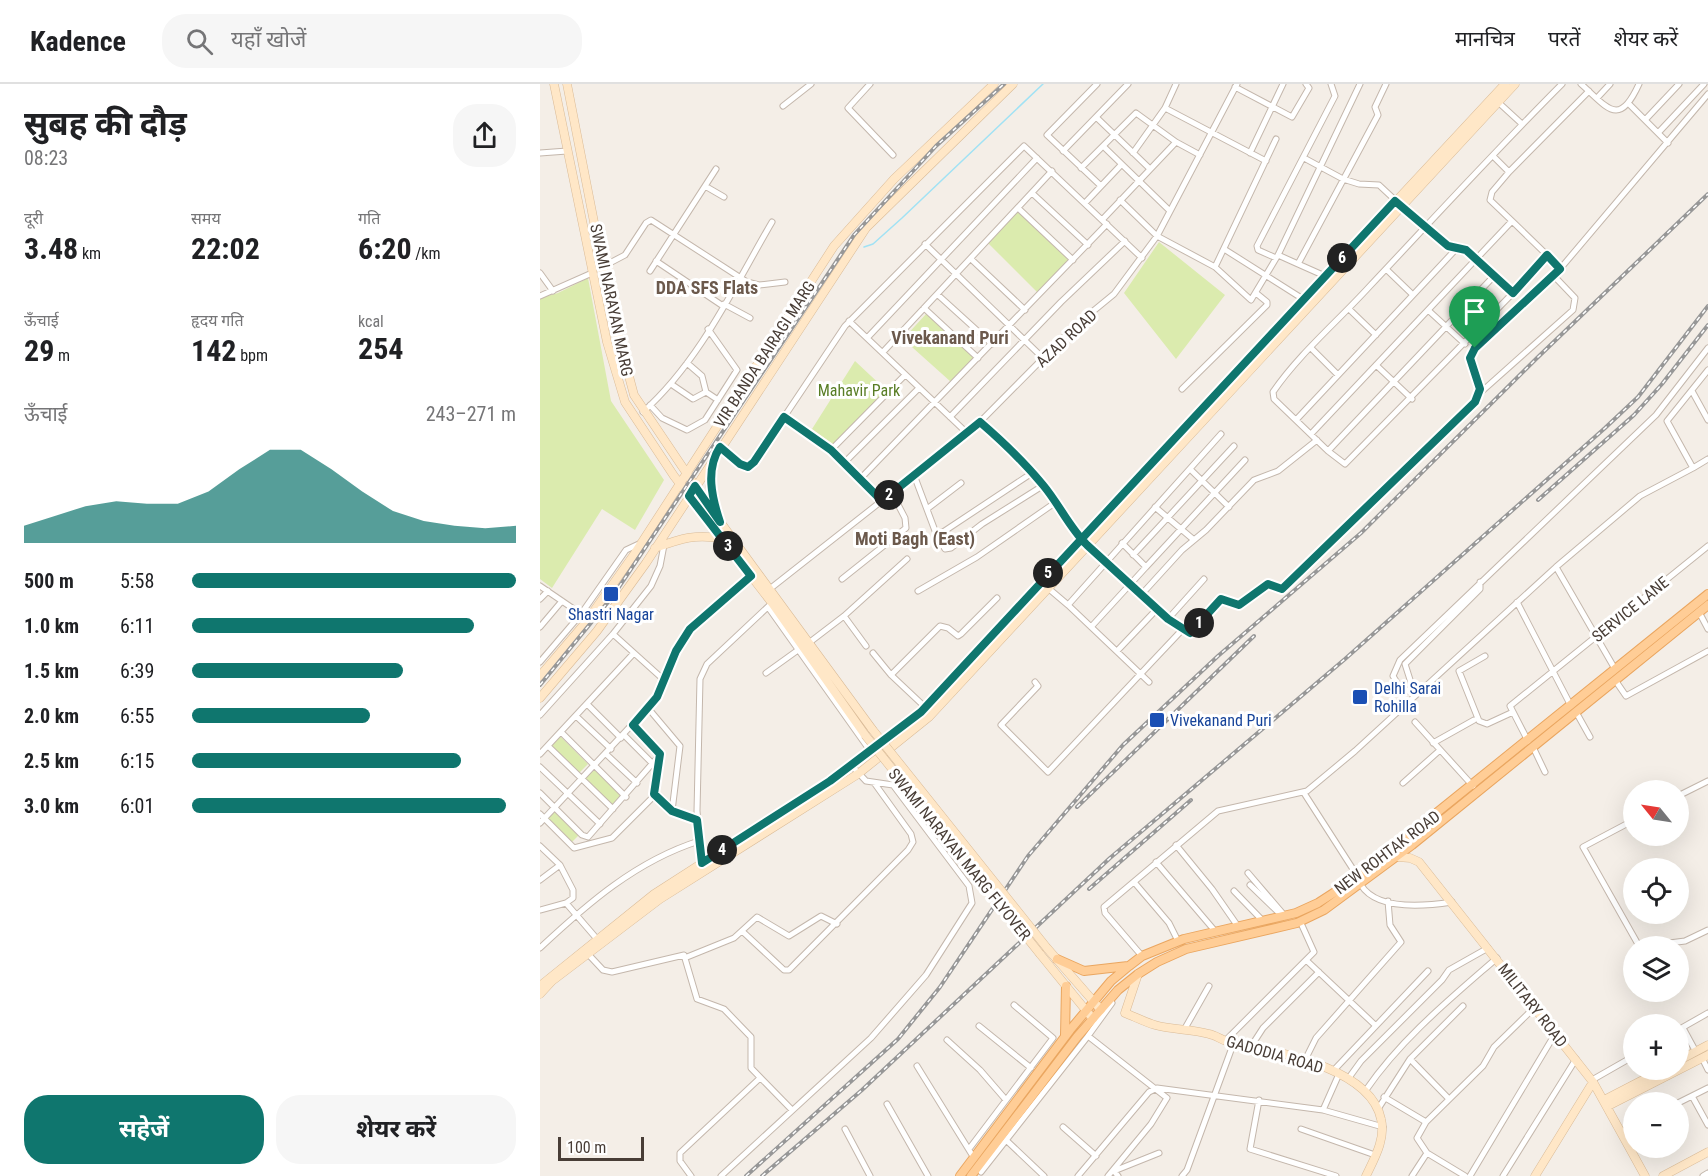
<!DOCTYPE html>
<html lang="hi">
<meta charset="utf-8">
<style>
body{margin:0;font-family:"Roboto Condensed","Noto Sans Devanagari",sans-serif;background:#f6f6f6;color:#202124;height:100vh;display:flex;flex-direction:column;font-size:22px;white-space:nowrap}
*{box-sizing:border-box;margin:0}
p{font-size:20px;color:#757577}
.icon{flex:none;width:33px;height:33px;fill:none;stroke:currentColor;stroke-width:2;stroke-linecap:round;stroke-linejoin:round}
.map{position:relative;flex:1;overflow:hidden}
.sheet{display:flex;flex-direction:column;background:#fff;width:540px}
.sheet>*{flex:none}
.needle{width:39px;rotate:300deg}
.buttons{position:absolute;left:1083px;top:696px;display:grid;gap:12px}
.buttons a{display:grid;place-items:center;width:66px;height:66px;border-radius:50%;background:#fff;box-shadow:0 6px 24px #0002;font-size:30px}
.scale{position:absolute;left:18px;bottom:15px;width:86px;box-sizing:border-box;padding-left:6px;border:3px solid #483d36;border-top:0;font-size:16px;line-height:21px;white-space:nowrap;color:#483d36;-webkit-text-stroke:4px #fff;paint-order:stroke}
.pin{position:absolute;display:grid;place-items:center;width:51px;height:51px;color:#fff;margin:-62px -26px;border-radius:50% 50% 50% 0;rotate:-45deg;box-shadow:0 0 6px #0007}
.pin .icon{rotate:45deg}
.km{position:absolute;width:30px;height:30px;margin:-15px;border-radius:50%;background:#222;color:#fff;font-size:16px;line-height:30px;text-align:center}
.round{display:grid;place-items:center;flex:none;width:63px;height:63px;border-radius:24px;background:#f6f6f6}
.headline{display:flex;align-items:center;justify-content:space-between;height:102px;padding:0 24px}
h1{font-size:33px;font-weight:700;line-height:45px}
.stats{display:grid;grid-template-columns:repeat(3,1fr);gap:9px;height:102px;padding:6px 24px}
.stats div{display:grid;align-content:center}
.stats b{font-size:30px;font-weight:700}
.stats small{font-size:16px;font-weight:400}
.stats p{font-size:16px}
.chart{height:168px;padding:12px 24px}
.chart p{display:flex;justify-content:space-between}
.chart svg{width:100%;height:108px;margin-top:6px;fill:#0f766e;opacity:.7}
.button{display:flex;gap:12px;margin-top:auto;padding:12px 24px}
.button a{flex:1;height:69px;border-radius:24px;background:#0f766e;color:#fff;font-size:24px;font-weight:700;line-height:69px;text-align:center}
.button a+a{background:#f6f6f6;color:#202124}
ul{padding:0 24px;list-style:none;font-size:20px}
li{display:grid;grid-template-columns:96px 72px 1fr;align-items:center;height:45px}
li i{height:15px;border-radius:8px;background:#0f766e}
header{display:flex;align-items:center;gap:36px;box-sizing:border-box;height:84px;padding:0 30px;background:#fff;border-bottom:2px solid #e0e0e0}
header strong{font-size:28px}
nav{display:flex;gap:33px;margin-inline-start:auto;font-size:21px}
.search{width:420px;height:54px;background:#f6f6f6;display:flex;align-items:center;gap:15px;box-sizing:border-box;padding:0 21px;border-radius:24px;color:#757577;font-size:22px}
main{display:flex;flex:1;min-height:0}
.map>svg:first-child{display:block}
</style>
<header>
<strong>Kadence</strong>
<div class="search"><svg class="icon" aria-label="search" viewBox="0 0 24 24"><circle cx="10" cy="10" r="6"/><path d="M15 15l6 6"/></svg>यहाँ खोजें</div>
<nav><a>मानचित्र</a><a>परतें</a><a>शेयर करें</a></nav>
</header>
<main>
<section class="sheet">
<div class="headline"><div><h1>सुबह की दौड़</h1><p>08:23</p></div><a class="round"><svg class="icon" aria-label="share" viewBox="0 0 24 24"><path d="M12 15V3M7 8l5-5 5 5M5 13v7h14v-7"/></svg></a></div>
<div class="stats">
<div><p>दूरी</p><b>3.48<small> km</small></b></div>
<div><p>समय</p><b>22:02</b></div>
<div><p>गति</p><b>6:20<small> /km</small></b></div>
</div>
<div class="stats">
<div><p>ऊँचाई</p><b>29<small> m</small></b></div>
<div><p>हृदय गति</p><b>142<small> bpm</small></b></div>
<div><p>kcal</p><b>254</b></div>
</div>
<div class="chart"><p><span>ऊँचाई</span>243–271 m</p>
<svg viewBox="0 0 160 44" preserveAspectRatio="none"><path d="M0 44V37L10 33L20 29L30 27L40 28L50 28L60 23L70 14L80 6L90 6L100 14L110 23L120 31L130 35L140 37L150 38L160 37V44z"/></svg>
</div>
<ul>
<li><b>500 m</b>5:58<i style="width:100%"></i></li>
<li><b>1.0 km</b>6:11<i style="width:87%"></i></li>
<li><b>1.5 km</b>6:39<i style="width:65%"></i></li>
<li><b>2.0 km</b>6:55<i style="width:55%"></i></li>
<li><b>2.5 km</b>6:15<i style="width:83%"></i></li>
<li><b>3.0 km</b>6:01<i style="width:97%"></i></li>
</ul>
<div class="button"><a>सहेजें</a><a>शेयर करें</a></div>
</section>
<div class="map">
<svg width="1168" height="1092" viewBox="0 0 1168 1092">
<rect width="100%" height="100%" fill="#f4eee7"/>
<path fill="#dbebae" d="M477,126L530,177L499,210L448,159Z
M619,158L685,211L636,275L584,209Z
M48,194L71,317L124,396L95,446L62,425L12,504L0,495V214L18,209Z
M387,229L436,272L411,298L363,255Z
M315,277L346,306L294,361L272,345Z
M20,652L48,680L39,689L11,662Z
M54,685L82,712L73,722L45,695Z
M15,727L39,751L31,759L7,735Z"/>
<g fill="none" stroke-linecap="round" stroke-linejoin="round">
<path stroke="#a1e2f4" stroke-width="1.5" d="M324,163L333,160L362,134L503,0"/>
<defs>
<path id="street" d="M330,0L308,24L353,71
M557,0L507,51L561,102
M1041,0C1068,24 1079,44 1099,0
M695,3L752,33L769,4L766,0
M1057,14L1070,0
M958,18L982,40
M1089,20L1128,59
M243,22L271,0
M625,24L726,77
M556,33L609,84
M1105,36L1139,0
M1118,49L1164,0
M636,58L660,71
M563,62L630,127
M523,67L588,0
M0,69L27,67
M593,69L625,24L636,0
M710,69L743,0
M953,72L969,88L1049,7
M764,74L803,95L819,100L839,101L885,144L908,162L926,166L973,209L805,380L788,367L734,315L733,308C759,270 798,237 829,203C893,135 956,66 1022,0
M541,84L596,29L636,58L562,136
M165,102L184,113
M492,109L548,161
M580,116L617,152L675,183L711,216L738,171L820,0
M545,119L581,81
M478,124L533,176
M972,137L1007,171
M385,160L503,274
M684,165L763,215
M738,171L758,180
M736,174L718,166L717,162L795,12L791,0
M431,175L485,226
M116,177L183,222
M64,182L85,171L106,139L111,136L207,198L219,201L245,198
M675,183L736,55
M846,185L873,211
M110,187L176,85
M0,189L13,207
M785,192L758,180L838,31L835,23L846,0
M973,209L1007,171L1020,185
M398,211L452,260
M0,212L52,189
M184,220L210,234
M384,224L438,274
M809,225L836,251
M888,226L925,260
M309,237L427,349
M328,253L497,74
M772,265L798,291
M343,268L512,87
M147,279L162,292L166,308L178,316
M836,281L872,315
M131,300L153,315L166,308
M642,305L727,221V218L716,209
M1152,307L1168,336
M940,309L1033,226L1035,214L1014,192
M110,321L122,334L147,346L165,336L197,286L168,245
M103,328C160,277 194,203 232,138
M244,333L291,366L313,389L322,393L567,140
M410,333L521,218L585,157
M756,336L917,164
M440,338L504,401L547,461L628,535L650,549L681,515L699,521L728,500L742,505L935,318L940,305L929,275L935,264L1020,185L1168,10
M771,350L972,137L950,116L952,108L969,88
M180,363L203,383L212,381L305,242L484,62L602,174
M291,366L365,291
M788,367L954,192
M304,379L379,304
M1153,384L1168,375
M650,385L689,423
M374,391L397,452L405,465L411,464L442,440L504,401
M320,393L342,417
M615,423L654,456
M387,425L421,399
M397,452L492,389
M582,459L606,483L705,376
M593,471L694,362
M1016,483L1075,585
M302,495L366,444L365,434L352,409
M940,498V505L865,580L872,602L868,607L861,605L853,592L860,576L1116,331L1168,264
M0,502L41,530
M231,504L433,345L535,242L574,210L617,152L697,0
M508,504L528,521L681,350
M378,507L437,473L516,418
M601,511L642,466L666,446L714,396L738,387L777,356
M0,515L8,507
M977,518L1031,622
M528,521L609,598
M228,523L331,668
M1159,528L1168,545
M304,532L326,562
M628,535L664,495
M0,543L22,517
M551,543L606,483
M73,550L124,596
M270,558L304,532L367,475
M577,567L617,525
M333,569L351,591L385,623
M945,572L919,587L939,637L947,640L973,628
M0,578L41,530L86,466L101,459
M226,589L258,566
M351,591L400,542L408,544L418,552L421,550L457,514
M1075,596L1086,612L1168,567
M495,598L498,602L461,641L508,688L642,546
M47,620L81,654
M108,624L140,662L132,727
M1036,628L1050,653
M0,631L73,550L111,502L120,482L124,461
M36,632L71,665
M875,638L933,702
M21,648L86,713
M84,651L113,680
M988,657L970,622L1168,462
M893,659L934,636
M8,662L73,725
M993,663L1005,688
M0,670L94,569
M66,670L97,699
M0,683L60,740
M863,699L900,666
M0,709L42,751L48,753L118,673
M764,709L818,793
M114,710L132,727L157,736
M1138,712L1168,697
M0,730L34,764L72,754L111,715L115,708L120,670L93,641
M1094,736L1043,763L1099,862
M0,739L115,616L136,566L150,545L211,492
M636,761L672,805L697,841
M0,762L20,781L0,796
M616,778L675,847
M162,779L157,727L160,595L167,580L232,519
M708,789L744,831
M594,798L629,839L638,857
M710,801L737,827
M821,801C837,827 886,822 912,818
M694,807L722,836
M26,819L57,855
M0,826L26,819L33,814V806L20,781
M202,847L244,886H249L368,766L373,758L371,750L335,700
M1106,862L1145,857L1168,846
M0,864C47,820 96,777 159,757
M48,870L63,886L72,888L144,871L157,915L184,925L211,953V984L252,1026
M602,872L565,829L564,823L678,727L767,707L815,667L1016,483L1100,412L1153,384L1127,337L1168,286
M147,873L194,854L217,833L249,852L281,832L297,840
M766,876L835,941
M439,942L491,984
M1143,944L1156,968
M644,946L669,902
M1138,946L1168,929
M548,952L572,919
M407,956L440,986L466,1016
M685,957L774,868L760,837
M712,961L723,944L779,888
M1162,974L1168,986
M870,975L909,1015
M764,978L776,954L861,858L850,841L848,817
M377,982L434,1074
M794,986L888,887
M808,995L821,977L902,896L909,886L948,864
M1052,996L1094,972
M826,1006C861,955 910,915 957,874
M1152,1012L1168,1041
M844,1013L886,1038
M719,1016L710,1065L796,1092
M1138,1019L1168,1004
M347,1020L388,1092
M838,1025L870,975L923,922
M783,1026L799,990
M523,1043L556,1072
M305,1045L330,1092
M761,1045L835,1071
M1082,1048L1094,1042
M466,1056L504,1092
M429,1065L513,954L474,921
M441,1088L548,952L627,1014L611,1040L568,1092
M151,1092L140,1077V1069L220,994
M181,1092L331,954L386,891L432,819L429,802L353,701L326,697L312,682
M538,1092L609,1008L617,1004L783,1026L843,1043
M578,1092L574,1087L619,1069
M642,1092L647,1086L694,958
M872,1092L887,1069
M925,1092L887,1069L877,1054L886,1038L943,982L954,963L995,923
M930,1092L1015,950
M963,1092L1036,975
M1163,1092L1168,1089"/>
<path id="secondary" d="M14,0L67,258L85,318L134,392L232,519L325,651
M27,0L71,225L94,311L170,424L332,645
M175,374L170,402L177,429
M115,464C140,455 156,449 183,455
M0,592L46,538L95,469L294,162L354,95L454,0
M0,614L57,547L106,479L326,144L473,0
M857,773L870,774L879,778L1053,998L1105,1092
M507,864L561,926
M500,870L553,935
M598,890L585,929C595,933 605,938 615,941C632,946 652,945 669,950C675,951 680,955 686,957C732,967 830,982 841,1035C846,1055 834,1075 826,1092
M0,902L114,810L290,697L381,628L965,0
M0,910L12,897L120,815L318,690L389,633L975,0
M1138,977L1168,961
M1064,1016L1122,986
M1068,1022L1168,971
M995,1092L1053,998
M1123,1092L1168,1068"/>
<path id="primary" d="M517,875L544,887L588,882
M525,952L526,902
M420,1092L530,946L571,897L589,882L602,872L644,855L756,829L778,819L812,797L1168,510
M431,1092L537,953L578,906L598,890L617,878L646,865L757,839L784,826L872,761L1168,521"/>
</defs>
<use href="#street" stroke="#c4b7ac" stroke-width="7"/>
<use href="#secondary" stroke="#dabb97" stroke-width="9"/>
<use href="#primary" stroke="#eaa660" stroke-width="10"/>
<use href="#street" stroke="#fff" stroke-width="5"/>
<use href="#secondary" stroke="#ffe7c7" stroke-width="8"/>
<use href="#primary" stroke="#ffcd96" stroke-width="8"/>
<defs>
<path id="rail" d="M998,416L1094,331L1122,300L1168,241
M0,601L73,512L314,151L396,62L464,0
M537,723L714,552
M549,805L651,716
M206,1092L358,955L400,903L488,772L583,661L678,572L821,449L997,274L1168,110
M222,1092L322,1006L570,774L805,575L1065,344L1098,313L1168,222"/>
</defs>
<use href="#rail" stroke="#979797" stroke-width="4"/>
<use href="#rail" stroke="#fff" stroke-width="1.5" stroke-dasharray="4.5" stroke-linecap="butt"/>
<defs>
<path id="secondary-bridge" d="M332,645L507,864
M325,651L500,870"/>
</defs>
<use href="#secondary-bridge" stroke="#dabb97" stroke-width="9" stroke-linecap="butt"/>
<use href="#secondary-bridge" stroke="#ffe7c7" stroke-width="8"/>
</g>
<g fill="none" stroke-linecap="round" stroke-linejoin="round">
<defs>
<path id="route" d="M935,264L930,274L940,305L935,318L742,505L728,500L699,521L681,515L650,549L628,535L547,461C529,443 519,420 503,401C484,378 462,357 440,338L342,417L291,366L244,333L214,378L208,383L200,380L180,363C165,386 172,414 180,438L155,402L149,412L211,492L150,545L136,567L117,613L93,641L120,670L114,710L132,727L157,736L162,779L290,697L381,628L855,117L908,162L926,166L973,209L1007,171L1020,185L935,264"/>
</defs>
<use href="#route" stroke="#fff" stroke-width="12"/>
<use href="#route" stroke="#0f766e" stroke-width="8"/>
</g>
<g fill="#1a4fb4" stroke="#fff" stroke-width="2">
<rect x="63" y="502" width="16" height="16" rx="3"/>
<rect x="812" y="605" width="16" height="16" rx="3"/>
<rect x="609" y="628" width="16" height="16" rx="3"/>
</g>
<g text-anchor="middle" stroke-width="6" stroke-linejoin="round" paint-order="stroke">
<g font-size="16" fill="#483d36" stroke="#fff">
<text transform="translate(72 216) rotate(78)" y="6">SWAMI NARAYAN MARG</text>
<text transform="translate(526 254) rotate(-43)" y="6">AZAD ROAD</text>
<text transform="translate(224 270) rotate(-57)" y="6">VIR BANDA BAIRAGI MARG</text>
<text transform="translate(1090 525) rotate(-39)" y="6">SERVICE LANE</text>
<text transform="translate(847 768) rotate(-37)" y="6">NEW ROHTAK ROAD</text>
<text transform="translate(420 770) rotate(51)" y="6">SWAMI NARAYAN MARG FLYOVER</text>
<text transform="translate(993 921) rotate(52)" y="6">MILITARY ROAD</text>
<text transform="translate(735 970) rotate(16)" y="6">GADODIA ROAD</text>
</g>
<g font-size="16" fill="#587d25" stroke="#fff">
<text x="319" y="312">Mahavir Park</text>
</g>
<g font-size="16" fill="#164399" stroke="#fff" text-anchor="start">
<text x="71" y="536" text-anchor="middle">Shastri Nagar</text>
<text x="834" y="610">Delhi Sarai<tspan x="834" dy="18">Rohilla</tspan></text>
<text x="630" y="642">Vivekanand Puri</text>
</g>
<g font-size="18" font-weight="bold" fill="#6b594c" stroke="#fff">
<text x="167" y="210">DDA SFS Flats</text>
<text x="410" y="260">Vivekanand Puri</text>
<text x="375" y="461">Moti Bagh (East)</text>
</g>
</g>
</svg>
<div class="buttons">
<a><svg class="needle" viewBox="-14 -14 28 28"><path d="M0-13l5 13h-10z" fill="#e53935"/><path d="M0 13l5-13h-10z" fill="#757577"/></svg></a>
<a><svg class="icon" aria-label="locate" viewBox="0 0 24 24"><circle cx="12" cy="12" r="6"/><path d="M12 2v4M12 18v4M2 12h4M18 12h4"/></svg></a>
<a><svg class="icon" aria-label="layers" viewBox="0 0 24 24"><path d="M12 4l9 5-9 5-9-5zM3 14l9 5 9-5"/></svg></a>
<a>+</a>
<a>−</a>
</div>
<div class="scale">100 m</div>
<div class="pin" style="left:935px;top:264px;background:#1e9e55"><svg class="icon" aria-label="arrive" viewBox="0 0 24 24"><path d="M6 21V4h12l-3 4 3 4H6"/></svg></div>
<b class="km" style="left:659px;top:539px">1</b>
<b class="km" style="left:349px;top:411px">2</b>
<b class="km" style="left:188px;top:462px">3</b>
<b class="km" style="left:182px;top:766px">4</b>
<b class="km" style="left:508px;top:489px">5</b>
<b class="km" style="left:802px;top:174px">6</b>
</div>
</main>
